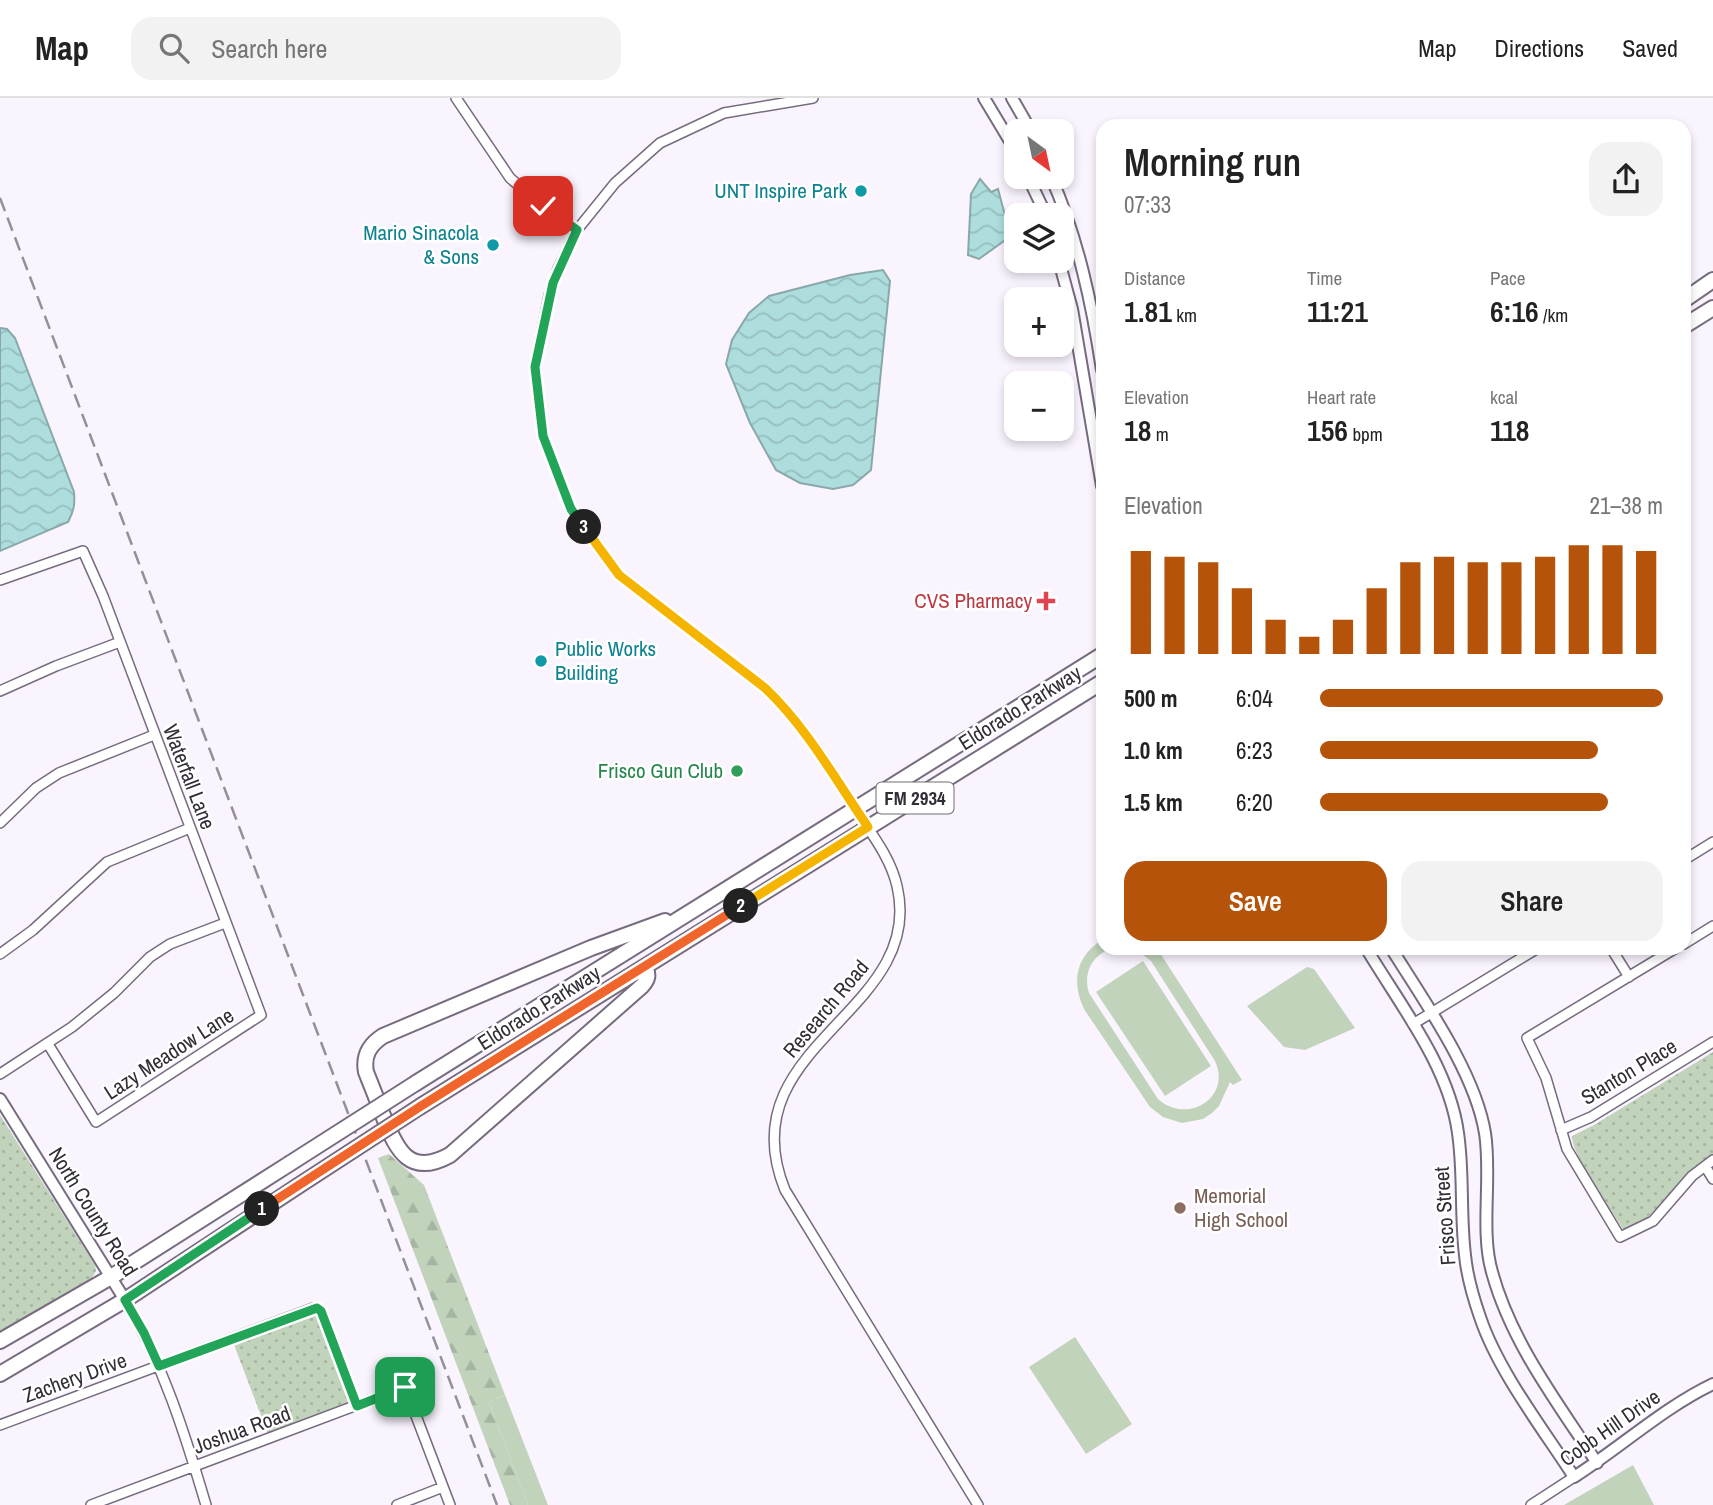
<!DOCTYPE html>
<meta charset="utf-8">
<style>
body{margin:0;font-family:"Archivo Narrow",sans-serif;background:#f2f2f2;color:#222;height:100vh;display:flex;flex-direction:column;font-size:26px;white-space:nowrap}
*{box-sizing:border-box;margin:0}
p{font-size:23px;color:#767676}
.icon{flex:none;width:38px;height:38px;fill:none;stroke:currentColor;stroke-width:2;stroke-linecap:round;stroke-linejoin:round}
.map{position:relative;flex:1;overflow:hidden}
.drawer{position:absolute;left:1096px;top:21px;width:595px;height:836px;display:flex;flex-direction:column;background:#fff;border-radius:21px;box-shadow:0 4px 10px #0003}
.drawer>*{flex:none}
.needle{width:46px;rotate:147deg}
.tools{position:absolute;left:1004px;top:21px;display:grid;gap:14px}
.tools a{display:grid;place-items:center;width:70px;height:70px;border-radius:14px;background:#fff;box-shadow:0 4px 10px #0003;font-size:35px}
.pin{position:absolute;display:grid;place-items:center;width:60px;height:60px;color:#fff;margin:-30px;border-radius:14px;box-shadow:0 4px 10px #0006}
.km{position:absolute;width:35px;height:35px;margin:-18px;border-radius:50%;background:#222;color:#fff;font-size:19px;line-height:35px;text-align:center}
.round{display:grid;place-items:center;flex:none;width:74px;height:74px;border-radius:21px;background:#f2f2f2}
.headline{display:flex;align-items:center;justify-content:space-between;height:119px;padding:0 28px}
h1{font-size:38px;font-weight:600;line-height:52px}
.metrics{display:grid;grid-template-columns:repeat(3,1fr);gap:10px;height:119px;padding:7px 28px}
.metrics div{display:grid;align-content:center}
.metrics b{font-size:30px;font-weight:600}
.metrics small{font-size:19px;font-weight:400}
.metrics p{font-size:19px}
.chart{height:196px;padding:14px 28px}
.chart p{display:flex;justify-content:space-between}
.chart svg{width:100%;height:126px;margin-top:7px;stroke:#b45309;stroke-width:6}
.button{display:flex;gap:14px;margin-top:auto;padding:14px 28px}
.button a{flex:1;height:80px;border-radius:21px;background:#b45309;color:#fff;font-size:28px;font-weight:600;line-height:80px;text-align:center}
.button a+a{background:#f2f2f2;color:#222}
ul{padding:0 28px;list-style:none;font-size:23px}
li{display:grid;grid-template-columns:112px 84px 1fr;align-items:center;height:52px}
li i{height:18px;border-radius:9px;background:#b45309}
header{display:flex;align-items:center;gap:42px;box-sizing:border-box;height:98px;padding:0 35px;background:#fff;border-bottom:2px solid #e0e0e0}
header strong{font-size:33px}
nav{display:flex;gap:38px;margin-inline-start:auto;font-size:24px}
.search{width:490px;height:63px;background:#f2f2f2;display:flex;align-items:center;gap:18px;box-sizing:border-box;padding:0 24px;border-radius:21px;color:#767676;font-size:26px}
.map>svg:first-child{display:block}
</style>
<header>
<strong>Map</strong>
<div class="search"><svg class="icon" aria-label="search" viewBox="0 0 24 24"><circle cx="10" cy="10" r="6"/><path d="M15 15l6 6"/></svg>Search here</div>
<nav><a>Map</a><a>Directions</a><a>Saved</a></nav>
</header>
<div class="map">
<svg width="1713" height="1407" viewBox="0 0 1713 1407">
<defs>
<pattern id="forest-firs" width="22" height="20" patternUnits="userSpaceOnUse" patternTransform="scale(1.75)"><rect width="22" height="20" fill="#c1d3bb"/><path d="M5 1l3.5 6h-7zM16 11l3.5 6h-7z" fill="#a6b5a1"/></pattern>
<pattern id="park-dots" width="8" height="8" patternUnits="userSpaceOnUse" patternTransform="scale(1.75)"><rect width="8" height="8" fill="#c1d3bb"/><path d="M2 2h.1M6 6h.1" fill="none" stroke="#a6b5a1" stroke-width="1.8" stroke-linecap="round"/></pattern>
<pattern id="water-waves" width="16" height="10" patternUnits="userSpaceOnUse" patternTransform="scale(1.75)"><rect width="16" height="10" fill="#aedddd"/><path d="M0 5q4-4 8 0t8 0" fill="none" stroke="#96bebe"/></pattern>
</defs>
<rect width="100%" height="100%" fill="#faf4fe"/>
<path fill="#c1d3bb" d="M1102,842V850L1109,851C1091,859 1083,876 1089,895L1158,1001C1187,1027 1232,1000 1215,963L1151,863L1135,851H1155L1160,855L1242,982L1233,987L1230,984L1219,1008L1212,1015L1203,1021L1182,1025L1163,1019L1150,1009L1084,911C1071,884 1076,858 1102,842Z
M1143,863L1211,968L1165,998L1096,894Z
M1307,869L1314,871L1355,930L1305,952L1284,949L1247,908Z
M1075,1239L1132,1326L1086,1356L1029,1269Z
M505,1297L548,1407H528L489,1304Z
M1633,1367L1654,1407H1564Z"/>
<path fill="url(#forest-firs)" d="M389,1056L424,1087L505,1297L489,1304L528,1407H510L378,1060Z"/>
<path fill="url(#park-dots)" d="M1713,954V1058C1705,1062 1696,1067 1690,1073C1669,1094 1654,1124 1623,1131C1611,1111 1572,1059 1572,1038L1594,1027Z
M0,1017L95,1167L96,1173L92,1180L0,1234Z
M314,1216L317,1218L350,1302L349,1306L268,1336L233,1244Z"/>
<path fill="url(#water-waves)" stroke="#89a8ab" stroke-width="2" d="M980,81L991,94L998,91L1007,125L1008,140L979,161L968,157L971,96Z
M883,172L890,183L871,372L853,387L833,391L800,385L776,372L750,325L726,266L732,242L749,215L769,198L850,177Z
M0,230L7,231L15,240L74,394C75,406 74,413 68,424L0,453Z"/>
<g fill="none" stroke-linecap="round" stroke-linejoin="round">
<defs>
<path id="minor" d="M456,0L510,80L543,108L577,132
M813,0L724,15L660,45L615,85L577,132L558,171L549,198L535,269L543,338L571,411L619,477L765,590C802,625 828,666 854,709C870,734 890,758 897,788C927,915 726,947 785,1092L978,1407
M0,482L83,453L103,498L261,917L96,1024L48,946
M0,593L56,568L120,544
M0,725L36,690L59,675L154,637
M1684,762L1713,744
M1684,846L1713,828
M1611,850L1629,879
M1676,850L1527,940L1546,980L1567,1051L1620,1139L1653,1123L1692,1078L1713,1062
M0,856L33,832L107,764L190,730
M1413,926L1538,850
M0,976L72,929L114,895L150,859L170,846L225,825
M1561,1032L1591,1019L1713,944
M1705,1068L1713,1081
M125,1202C163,1266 185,1336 206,1407
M0,1327L313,1210L321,1213L357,1308
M91,1407L405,1289L450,1407
M397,1407L443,1389
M1531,1407L1574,1379"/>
<path id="tertiary" d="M984,0L1017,55
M1012,0L1031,33
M1028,79L1046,117
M1051,79C1078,140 1092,206 1102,272
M1059,163L1072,211L1102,388
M1366,850C1400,907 1449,968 1458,1035C1464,1075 1460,1116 1465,1157C1467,1178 1473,1199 1480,1219C1498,1273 1543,1331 1574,1379C1621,1349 1663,1310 1713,1286
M1391,850C1424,903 1475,974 1485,1035C1492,1079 1480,1133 1492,1174C1511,1244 1557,1304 1597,1365
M0,1001L125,1202"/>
<path id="primary" d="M1684,202L1713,182
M1684,228L1713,210
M645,869C649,877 648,881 642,888L450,1057C410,1079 397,1053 384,1020C378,1004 372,989 366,974C363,958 369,947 383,938L591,850L665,823
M416,985L1102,557
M421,1008L1102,584
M0,1243L111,1179L289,1066
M0,1276L125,1202L298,1088"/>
</defs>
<use href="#minor" stroke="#776b7f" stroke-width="12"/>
<use href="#tertiary" stroke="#776b7f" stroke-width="14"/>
<use href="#primary" stroke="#776b7f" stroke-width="18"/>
<use href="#minor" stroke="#fff" stroke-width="9"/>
<use href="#tertiary" stroke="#fff" stroke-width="10"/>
<use href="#primary" stroke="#fff" stroke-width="14"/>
<path stroke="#958f99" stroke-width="2.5" stroke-dasharray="14 7" stroke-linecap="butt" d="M0,100L497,1407"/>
<defs>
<path id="primary-bridge" d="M289,1066L416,985
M298,1088L421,1008"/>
</defs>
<use href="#primary-bridge" stroke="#776b7f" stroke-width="18" stroke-linecap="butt"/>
<use href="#primary-bridge" stroke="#fff" stroke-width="14"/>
</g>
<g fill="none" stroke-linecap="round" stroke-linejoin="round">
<defs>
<path id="split-1" d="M262,1111L125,1202L144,1235L159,1268L317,1210L321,1213L357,1308L405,1289"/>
<path id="split-2" d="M262,1111L421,1008L741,808"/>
<path id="split-3" d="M584,429L619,477L765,590C808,631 835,681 868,729L741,808"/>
<path id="split-4" d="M543,108L577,132L553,185L535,269L543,338L571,411L584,429"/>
</defs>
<use href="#split-1" stroke="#fff" stroke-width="14"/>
<use href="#split-2" stroke="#fff" stroke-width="14"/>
<use href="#split-3" stroke="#fff" stroke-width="14"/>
<use href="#split-4" stroke="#fff" stroke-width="14"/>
<use href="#split-1" stroke="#22a559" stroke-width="9"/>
<use href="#split-2" stroke="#f0652b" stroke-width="9"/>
<use href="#split-3" stroke="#f5b400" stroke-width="9"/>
<use href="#split-4" stroke="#22a559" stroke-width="9"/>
</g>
<g fill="#0f9aa8" stroke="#fff" stroke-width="2.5">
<circle cx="861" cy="93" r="7"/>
<circle cx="493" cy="147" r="7"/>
<circle cx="541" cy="563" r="7"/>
</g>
<path fill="#e0444e" stroke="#fff" stroke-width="2.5" d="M1042.5 492.5h7v7h7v7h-7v7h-7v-7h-7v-7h7z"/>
<circle fill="#2e9e5b" stroke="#fff" stroke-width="2.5" cx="737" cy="673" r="7"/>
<circle fill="#8d6e63" stroke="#fff" stroke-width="2.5" cx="1180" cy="1110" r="7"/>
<g text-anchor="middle" stroke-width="5" stroke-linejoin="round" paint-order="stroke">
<rect fill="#fff" stroke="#706c72" stroke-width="2" x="876.5" y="684.5" width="77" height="31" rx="5"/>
<g font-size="19" font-weight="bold" fill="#322d36">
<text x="915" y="707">FM 2934</text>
</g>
<g font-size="21" fill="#0d838f" stroke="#fff" text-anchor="end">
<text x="847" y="100">UNT Inspire Park</text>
<text x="479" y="142">Mario Sinacola<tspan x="479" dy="24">&amp; Sons</tspan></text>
<text x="555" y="558" text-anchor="start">Public Works<tspan x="555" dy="24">Building</tspan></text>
</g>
<g font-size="21" fill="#be3a42" stroke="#fff" text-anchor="end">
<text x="1032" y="510">CVS Pharmacy</text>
</g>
<g font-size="21" fill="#322d36" stroke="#fff">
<text transform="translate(1020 610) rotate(-32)" y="7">Eldorado Parkway</text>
<text transform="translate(189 679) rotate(69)" y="7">Waterfall Lane</text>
<text transform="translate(539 910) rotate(-32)" y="7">Eldorado Parkway</text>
<text transform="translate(826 911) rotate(-50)" y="7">Research Road</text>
<text transform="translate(169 956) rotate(-33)" y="7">Lazy Meadow Lane</text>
<text transform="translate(1629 974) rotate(-31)" y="7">Stanton Place</text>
<text transform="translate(93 1114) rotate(58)" y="7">North County Road</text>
<text transform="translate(1445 1118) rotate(-94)" y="7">Frisco Street</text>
<text transform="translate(75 1280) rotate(-20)" y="7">Zachery Drive</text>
<text transform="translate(1610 1330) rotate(-35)" y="7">Cobb Hill Drive</text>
<text transform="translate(242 1332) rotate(-20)" y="7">Joshua Road</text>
</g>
<g font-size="21" fill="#27864d" stroke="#fff" text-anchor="end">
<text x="723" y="680">Frisco Gun Club</text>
</g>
<g font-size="21" fill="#785e54" stroke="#fff" text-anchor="start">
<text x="1194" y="1105">Memorial<tspan x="1194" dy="24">High School</tspan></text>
</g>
</g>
</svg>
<div class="tools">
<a><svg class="needle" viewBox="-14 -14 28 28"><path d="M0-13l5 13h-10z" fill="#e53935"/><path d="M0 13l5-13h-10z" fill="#767676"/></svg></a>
<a><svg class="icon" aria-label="layers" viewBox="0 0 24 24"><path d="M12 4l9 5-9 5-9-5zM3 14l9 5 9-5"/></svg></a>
<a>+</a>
<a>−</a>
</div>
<div class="pin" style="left:405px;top:1289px;background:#1e9e55"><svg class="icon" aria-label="arrive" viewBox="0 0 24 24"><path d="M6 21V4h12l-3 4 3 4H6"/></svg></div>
<div class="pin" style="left:543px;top:108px;background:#d93025"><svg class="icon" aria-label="check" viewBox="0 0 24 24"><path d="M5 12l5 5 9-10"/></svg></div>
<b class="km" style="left:262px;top:1111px">1</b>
<b class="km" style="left:741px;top:808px">2</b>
<b class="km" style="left:584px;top:429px">3</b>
<section class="drawer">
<div class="headline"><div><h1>Morning run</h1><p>07:33</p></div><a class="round"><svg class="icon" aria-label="share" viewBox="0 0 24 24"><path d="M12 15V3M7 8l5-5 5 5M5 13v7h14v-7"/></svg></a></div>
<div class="metrics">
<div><p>Distance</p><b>1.81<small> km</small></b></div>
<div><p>Time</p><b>11:21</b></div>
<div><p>Pace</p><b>6:16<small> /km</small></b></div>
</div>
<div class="metrics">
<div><p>Elevation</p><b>18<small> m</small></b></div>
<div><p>Heart rate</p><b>156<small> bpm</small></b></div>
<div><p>kcal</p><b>118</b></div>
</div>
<div class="chart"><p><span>Elevation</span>21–38 m</p>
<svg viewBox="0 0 160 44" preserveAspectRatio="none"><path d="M5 44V8M15 44V10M25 44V12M35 44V21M45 44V32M55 44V38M65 44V32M75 44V21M85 44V12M95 44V10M105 44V12M115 44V12M125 44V10M135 44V6M145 44V6M155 44V8"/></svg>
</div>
<ul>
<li><b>500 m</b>6:04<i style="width:100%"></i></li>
<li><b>1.0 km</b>6:23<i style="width:81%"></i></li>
<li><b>1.5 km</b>6:20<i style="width:84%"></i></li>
</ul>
<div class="button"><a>Save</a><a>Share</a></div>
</section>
</div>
